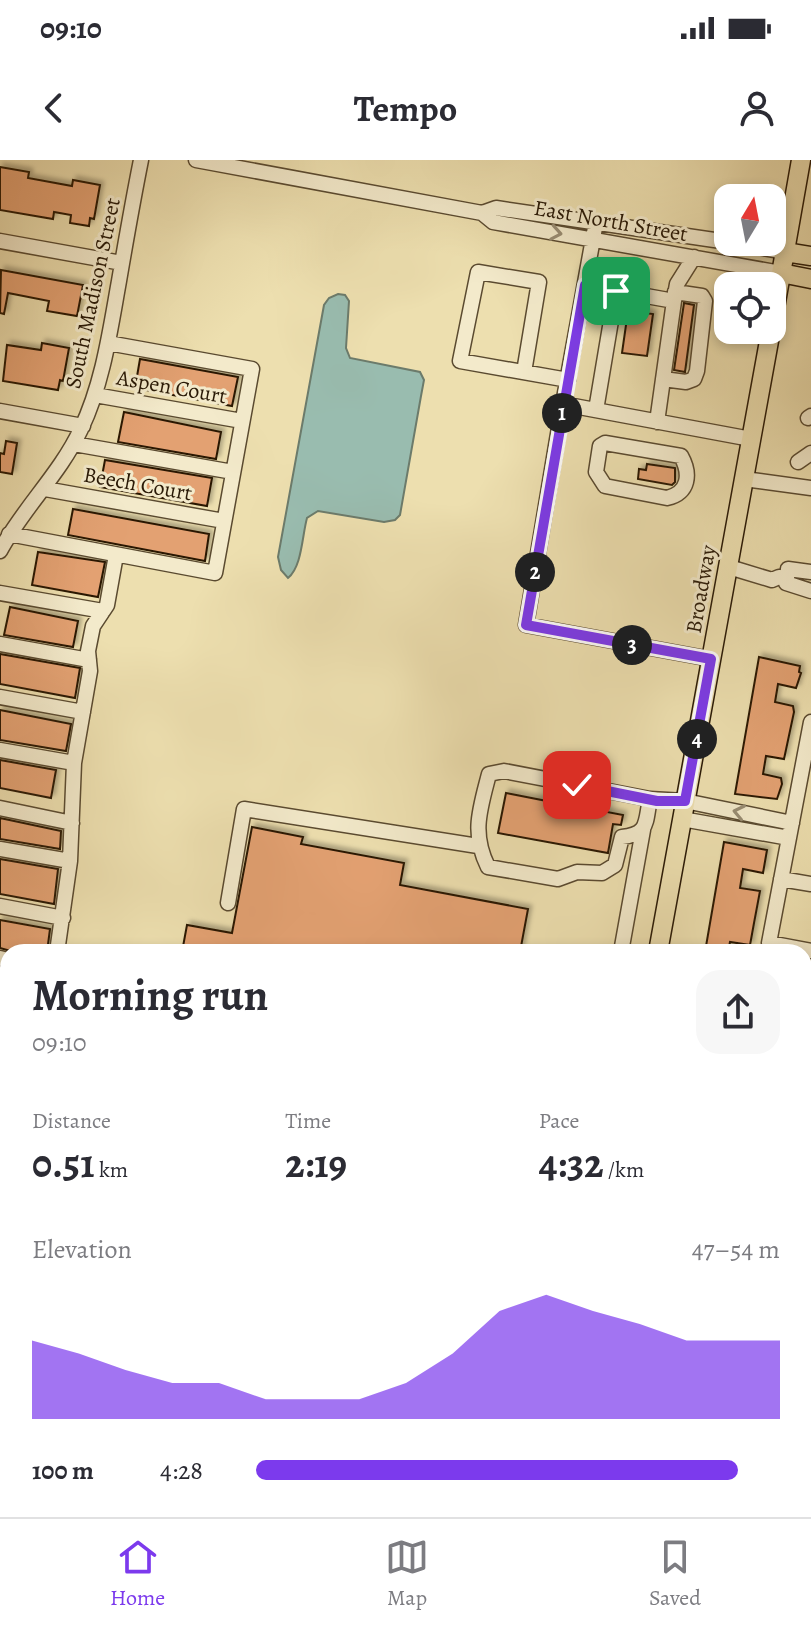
<!DOCTYPE html>
<meta charset="utf-8">
<style>
body{margin:0;font-family:Alegreya,serif;background:#f7f7f7;color:#2b2b33;height:100vh;display:flex;flex-direction:column;font-size:30px;white-space:nowrap}
*{box-sizing:border-box;margin:0}
p{font-size:26px;color:#7c7c81}
.icon{flex:none;width:44px;height:44px;fill:none;stroke:currentColor;stroke-width:2;stroke-linecap:round;stroke-linejoin:round}
.map{position:relative;flex:1;overflow:hidden}
.details{position:absolute;left:0px;top:784px;width:812px;height:574px;display:flex;flex-direction:column;background:#fff;border-radius:24px 24px 0 0;box-shadow:0 4px 12px #0003}
.details>*{flex:none}
.needle{width:52px;rotate:10deg}
.tools{position:absolute;left:714px;top:24px;display:grid;gap:16px}
.tools a{display:grid;place-items:center;width:72px;height:72px;border-radius:16px;background:#fff;box-shadow:0 4px 12px #0003;font-size:40px}
.pin{position:absolute;display:grid;place-items:center;width:68px;height:68px;color:#fff;margin:-34px;border-radius:16px;box-shadow:0 4px 12px #0006}
.km{position:absolute;width:40px;height:40px;margin:-20px;border-radius:50%;background:#222;color:#fff;font-size:22px;line-height:40px;text-align:center}
.round{display:grid;place-items:center;flex:none;width:84px;height:84px;border-radius:24px;background:#f7f7f7}
.overview{display:flex;align-items:center;justify-content:space-between;height:136px;padding:0 32px}
h1{font-size:44px;font-weight:700;line-height:60px}
.metrics{display:grid;grid-template-columns:repeat(3,1fr);gap:12px;height:136px;padding:8px 32px}
.metrics div{display:grid;align-content:center}
.metrics b{font-size:40px;font-weight:700}
.metrics small{font-size:22px;font-weight:400}
.metrics p{font-size:22px}
.chart{height:224px;padding:16px 32px}
.chart p{display:flex;justify-content:space-between}
.chart svg{width:100%;height:144px;margin-top:8px;fill:#7c3aed;opacity:.7}
ul{padding:0 32px;list-style:none;font-size:26px}
li{display:grid;grid-template-columns:128px 96px 1fr;align-items:center;height:60px}
li i{height:20px;border-radius:10px;background:#7c3aed}
.status{display:flex;justify-content:space-between;align-items:center;height:56px;padding:0 40px;background:#fff;direction:ltr}
.status svg{height:22px;fill:currentColor}
header{display:flex;justify-content:space-between;align-items:center;height:104px;padding:0 32px;background:#fff;font-size:36px;font-weight:700}
.dock{display:flex;justify-content:space-around;align-items:center;height:112px;border-top:2px solid #e1e1e2;background:#fff;font-size:22px;color:#7c7c81}
.dock a{display:grid;justify-items:center;gap:4px}
.dock .selected{color:#7c3aed}
.map>svg:first-child{display:block}
</style>
<div class="status"><b>09:10</b><svg viewBox="0 0 49 12"><path d="M0 12V9h3v3zM5 12V6h3v6zM10 12V3h3v9zM15 12V0h3v12zM26 1h20v11H26zM47 4h2v5h-2z"/></svg></div>
<header><svg class="icon" aria-label="back" viewBox="0 0 24 24"><path d="M15 5l-7 7 7 7"/></svg>Tempo<svg class="icon" aria-label="person" viewBox="0 0 24 24"><circle cx="12" cy="8" r="4"/><path d="M4 21q1-7 8-7t8 7"/></svg></header>
<div class="map">
<svg width="811" height="1357" viewBox="0 0 811 1357">
<defs>
<filter id="shadow"><feDropShadow dx="3.5" dy="-3.5" stdDeviation="2" flood-color="#0004"/></filter>
</defs>
<rect width="100%" height="100%" fill="#eddfaf"/>
<filter id="stains"><feTurbulence type="fractalNoise" baseFrequency=".0025" numOctaves="4"/><feColorMatrix values="0 0 0 0 .2 0 0 0 0 .09 0 0 0 0 .02 0 0 0 .5 -.17"/></filter>
<radialGradient id="worn" r=".72"><stop offset=".6" stop-color="#630" stop-opacity="0"/><stop offset="1" stop-color="#630" stop-opacity=".3"/></radialGradient>
<path fill="#99bcaf" stroke="#6c7b6b" stroke-width="2" d="M338,134L345,135L349,141L346,188L350,198L420,212L424,220L421,236L400,355L395,360L384,362L318,351L307,358C302,376 302,407 288,418L281,410L278,397L324,145L329,138Z
M8,1332V1350H159L194,1357H0V1333Z"/>
<path fill="#e3a172" stroke="#291906" stroke-width="2" filter="url(#shadow)" d="M0,7L29,12L28,18L72,26L73,20L100,25L94,59L90,58L89,66L70,63L71,55L54,52L53,59L0,50Z
M1,110L83,125L77,156L47,151L49,141L8,133L4,154L0,153Z
M684,143L694,145L685,212L674,210Z
M628,151L653,154L647,196L622,193Z
M42,183L69,188L63,221L60,220L58,230L3,221L7,185L41,190Z
M140,199L238,217L232,246L135,228Z
M124,252L221,272L216,299L118,282Z
M6,281L17,283L12,314L0,312V293L4,294Z
M105,300L212,318L207,346L100,327Z
M647,304L675,308V322L672,325L638,319L639,309L646,310Z
M73,349L209,374L205,401L68,375Z
M38,392L105,402L98,437L32,425Z
M10,447L78,461L73,487L4,475Z
M0,494L80,508L75,538L0,524Z
M759,497L800,506L799,512L801,513L796,528L778,524L775,542L793,546L794,552L784,599L766,596L763,614L781,618L782,624L777,639L735,634Z
M0,550L71,564L66,591L0,580Z
M0,600L56,610L51,638L0,628Z
M506,633L552,642L553,637L561,638L560,643L623,655L621,665L613,664L608,693L498,673Z
M0,658L61,671L60,689L0,679Z
M252,667L303,677L301,684L404,703L400,725L528,749L520,792H391L379,790V792H251L234,789V792H182L187,765L232,773Z
M724,682L767,690L763,713L743,709L740,728L760,731L754,763L750,785L730,782L728,792H705Z
M0,699L58,709L54,744L0,734Z
M0,760L50,769L47,792H14L0,788Z"/>
<g fill="none" stroke-linecap="round" stroke-linejoin="round">
<defs>
<path id="minor" d="M196,0L482,53L493,62L781,113
M482,53L496,48L728,82
M596,62L563,244L751,279
M0,81L122,103
M730,82L785,92
M585,125L674,141L677,124L694,97
M524,212L539,122L478,112L460,201L568,220
M663,219L686,222L694,219L697,211L705,141L702,136L675,132
M95,235L242,261
M563,244L526,465L711,499
M596,250L616,131
M0,251L83,266
M808,258L811,256
M657,262L674,141
M605,283L681,296C691,314 689,333 667,338L605,326L596,312L600,286Z
M74,284L233,312
M798,302L811,293
M744,319L811,328
M45,329L224,361
M9,374L215,413L252,209L108,183
M0,391C23,348 60,314 81,269C103,223 110,171 119,121C126,80 133,40 141,0
M729,407L772,420L779,417L787,418L788,409L811,412
M787,418L786,423L811,431
M0,433L103,451
M0,484L89,500
M0,537L83,552
M811,562L769,783L811,791
M0,590L74,603
M650,639C645,663 649,674 622,677L615,705L602,713L577,712L558,719L488,707C471,673 480,649 489,614L504,611L650,639L685,641L792,663
M0,648L72,663
M682,659L789,678
M0,689L70,701
M781,719L811,724
M228,743L244,649L478,686
M0,746L63,758
M57,792L70,701L74,603L90,511L88,491L93,466L107,445L116,395
M621,792L643,670
M0,798L8,800
M0,854L8,855
M0,904L8,906
M0,962L8,963
M0,1010L8,1011
M804,1083L811,1084
M0,1101L8,1058
M804,1277L811,1252
M0,1284L8,1286
M361,1350L400,1357
M623,1350L624,1357
M787,1357L788,1350"/>
<path id="major" d="M785,92L811,96
M781,113L811,119
M772,165L801,0
M658,792L771,170
M558,1357L560,1350"/>
</defs>
<use href="#minor" stroke="#5a4a30" stroke-width="17"/>
<use href="#major" stroke="#291906" stroke-width="21"/>
<use href="#minor" stroke="#f3eacb" stroke-width="14"/>
<use href="#major" stroke="#eddfaf" stroke-width="18"/>
</g>
<defs><path id="oneway-chevron" d="M-2-3.5L2.5 0L-2 3.5" fill="none" stroke-width="1.6" stroke-linecap="round" stroke-linejoin="round" transform="scale(2)"/></defs>
<g stroke="#988c72">
<use href="#oneway-chevron" transform="translate(556 73) rotate(10)"/>
<use href="#oneway-chevron" transform="translate(739 652) rotate(-168)"/>
</g>
<g fill="none" stroke-linecap="round" stroke-linejoin="round">
<defs>
<path id="route" d="M577,625L657,641H685L711,499L526,465L585,125L616,131"/>
</defs>
<use href="#route" stroke="#fff" stroke-width="16"/>
<use href="#route" stroke="#7c3aed" stroke-width="10"/>
</g>
<g text-anchor="middle" stroke-width="6" stroke-linejoin="round" paint-order="stroke">
<g font-size="22" fill="#291906" stroke="#f3eacb">
<text transform="translate(611 60) rotate(10)" y="8">East North Street</text>
<text transform="translate(92 133) rotate(-78)" y="8">South Madison Street</text>
<text transform="translate(172 226) rotate(10)" y="8">Aspen Court</text>
<text transform="translate(138 323) rotate(10)" y="8">Beech Court</text>
<text transform="translate(700 429) rotate(-80)" y="8">Broadway</text>
</g>
</g>
<rect width="100%" height="100%" filter="url(#stains)"/>
<rect width="100%" height="100%" fill="url(#worn)"/>
</svg>
<div class="tools">
<a><svg class="needle" viewBox="-14 -14 28 28"><path d="M0-13l5 13h-10z" fill="#e53935"/><path d="M0 13l5-13h-10z" fill="#7c7c81"/></svg></a>
<a><svg class="icon" aria-label="locate" viewBox="0 0 24 24"><circle cx="12" cy="12" r="6"/><path d="M12 2v4M12 18v4M2 12h4M18 12h4"/></svg></a>
</div>
<div class="pin" style="left:616px;top:131px;background:#1e9e55"><svg class="icon" aria-label="arrive" viewBox="0 0 24 24"><path d="M6 21V4h12l-3 4 3 4H6"/></svg></div>
<div class="pin" style="left:577px;top:625px;background:#d93025"><svg class="icon" aria-label="check" viewBox="0 0 24 24"><path d="M5 12l5 5 9-10"/></svg></div>
<b class="km" style="left:562px;top:253px">1</b>
<b class="km" style="left:535px;top:412px">2</b>
<b class="km" style="left:632px;top:485px">3</b>
<b class="km" style="left:697px;top:579px">4</b>
<section class="details">
<div class="overview"><div><h1>Morning run</h1><p>09:10</p></div><a class="round"><svg class="icon" aria-label="share" viewBox="0 0 24 24"><path d="M12 15V3M7 8l5-5 5 5M5 13v7h14v-7"/></svg></a></div>
<div class="metrics">
<div><p>Distance</p><b>0.51<small> km</small></b></div>
<div><p>Time</p><b>2:19</b></div>
<div><p>Pace</p><b>4:32<small> /km</small></b></div>
</div>
<div class="chart"><p><span>Elevation</span>47–54 m</p>
<svg viewBox="0 0 160 44" preserveAspectRatio="none"><path d="M0 44V20L10 24L20 29L30 33L40 33L50 38L60 38L70 38L80 33L90 24L100 11L110 6L120 11L130 15L140 20L150 20L160 20V44z"/></svg>
</div>
<ul>
<li><b>100 m</b>4:28<i style="width:92%"></i></li>
</ul>
</section>
</div>
<nav class="dock">
<a class="selected"><svg class="icon" aria-label="home" viewBox="0 0 24 24"><path d="M3 11l9-7 9 7M6 9v11h12V9"/></svg>Home</a>
<a><svg class="icon" aria-label="map" viewBox="0 0 24 24"><path d="M3 6l6-2 6 2 6-2v14l-6 2-6-2-6 2zM9 4v14M15 6v14"/></svg>Map</a>
<a><svg class="icon" aria-label="saved" viewBox="0 0 24 24"><path d="M7 4h10v16l-5-4-5 4z"/></svg>Saved</a>
</nav>
